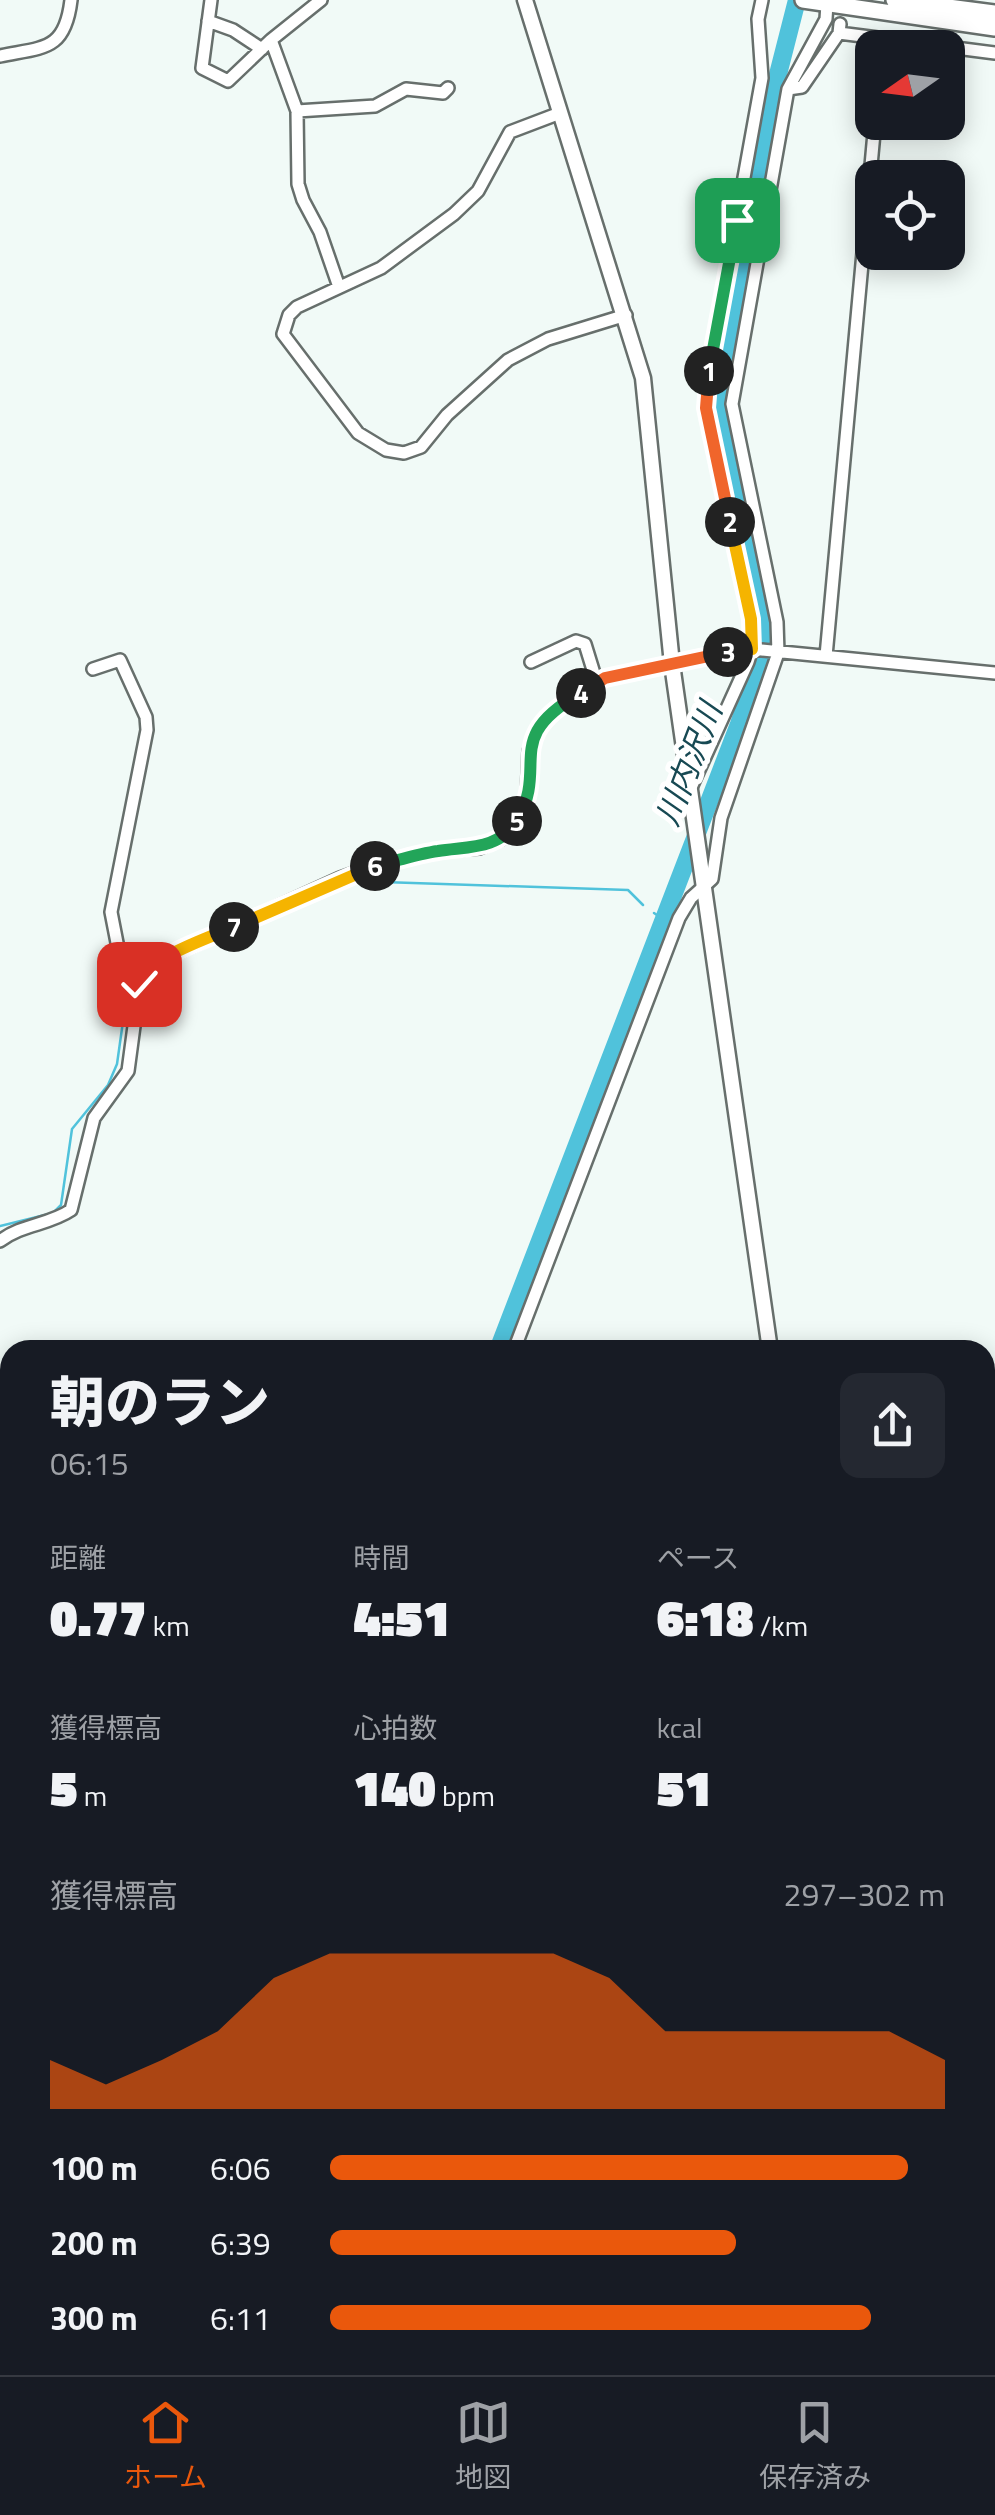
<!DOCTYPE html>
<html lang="ja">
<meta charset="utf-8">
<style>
body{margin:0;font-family:"Titillium Web","Noto Sans JP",sans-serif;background:#242831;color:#f1f3f6;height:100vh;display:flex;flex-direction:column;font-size:38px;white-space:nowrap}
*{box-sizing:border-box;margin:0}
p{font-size:32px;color:#9ea1a6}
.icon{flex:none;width:55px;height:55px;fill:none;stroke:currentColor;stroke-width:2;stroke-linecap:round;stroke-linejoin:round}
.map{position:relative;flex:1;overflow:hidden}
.details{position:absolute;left:0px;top:1340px;width:995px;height:1035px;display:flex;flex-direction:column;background:#171b24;border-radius:30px 30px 0 0;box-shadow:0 5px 25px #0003}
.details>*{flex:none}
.needle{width:65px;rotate:256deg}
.tools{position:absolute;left:855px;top:30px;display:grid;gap:20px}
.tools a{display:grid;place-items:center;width:110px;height:110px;border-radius:20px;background:#171b24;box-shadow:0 5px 25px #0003;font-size:50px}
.pin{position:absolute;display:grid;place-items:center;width:85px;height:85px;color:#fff;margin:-42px;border-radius:20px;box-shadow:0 5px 15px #0006}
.km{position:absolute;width:50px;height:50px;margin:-25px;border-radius:50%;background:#222;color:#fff;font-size:28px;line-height:50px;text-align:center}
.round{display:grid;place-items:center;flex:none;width:105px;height:105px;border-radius:20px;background:#242831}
.summary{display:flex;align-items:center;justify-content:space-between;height:170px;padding:0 50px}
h1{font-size:55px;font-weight:800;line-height:75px}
.stats{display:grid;grid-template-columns:repeat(3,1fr);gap:15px;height:170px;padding:10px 50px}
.stats div{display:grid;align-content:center}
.stats b{font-size:50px;font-weight:800}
.stats small{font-size:28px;font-weight:400}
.stats p{font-size:28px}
.chart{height:280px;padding:20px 50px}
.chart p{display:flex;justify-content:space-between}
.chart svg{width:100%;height:180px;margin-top:10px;fill:#ea580c;opacity:.7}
ul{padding:0 50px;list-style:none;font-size:32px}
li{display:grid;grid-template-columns:160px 120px 1fr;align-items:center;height:75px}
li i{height:25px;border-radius:12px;background:#ea580c}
.menu{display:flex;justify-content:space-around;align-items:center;height:140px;border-top:2px solid #363941;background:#171b24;font-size:28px;color:#9ea1a6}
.menu a{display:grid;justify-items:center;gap:5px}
.menu .on{color:#ea580c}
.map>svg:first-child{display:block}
</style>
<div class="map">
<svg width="995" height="2375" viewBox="0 0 995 2375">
<rect width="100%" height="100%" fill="#f1faf7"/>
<path fill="#dcece8" d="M995,1973V2078L985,2076V1977Z"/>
<path fill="#cbedb7" d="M995,2220V2375H847L854,2365H985V2225Z
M616,2365H640L643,2368L648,2365H766L768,2375H612Z"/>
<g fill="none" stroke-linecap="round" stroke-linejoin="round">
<path stroke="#50c2db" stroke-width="2.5" d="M654,913L664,920
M153,979L175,961L353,881L628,890L643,905
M0,1226L53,1213L61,1205L72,1129L108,1085L117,1064L128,986
M0,1809L10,1816"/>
<path stroke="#50c2db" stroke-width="18" d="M498,1350L739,724L767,642L719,392L773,94L797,0
M111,2375L114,2365"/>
<defs>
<path id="minor" d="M211,0L202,68L228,81L271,40
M321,0L271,40L297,111L298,184L303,200L320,232L339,287
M208,21L233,30L262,49
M839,33L995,53
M0,56C44,47 65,51 71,0
M788,89L802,87L839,33L840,24
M297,111L375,106L406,89L443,93L448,88
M560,113L510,132L478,191L454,214L381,268L297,307L289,315L283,334L358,433L386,450L404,453L421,447L447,415L508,360L548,339L626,315
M826,656L875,122
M531,662L576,641L585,644L597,683
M93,669L120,660L146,717L147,730L111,912L119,953L141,974
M689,792L748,662L752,649L751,619L706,408V388L762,78L758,19L762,0
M0,1241C22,1224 49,1225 71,1210L94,1118L128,1071L141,974L154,964L185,949L340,878L371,867L439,851L479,848L501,839L513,827L527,798L529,751L540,725L569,699L605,677L752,649L995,673
M514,1350L679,918L691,898L712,879L721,818L778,653L777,622L732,404L788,89L826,19L827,4
M985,1943L995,1935
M985,2086L995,2088
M0,2198L10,2196
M354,2375L360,2365
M599,2375L605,2365"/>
<path id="tertiary" d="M525,0L643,378L672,664L770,1350
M0,1795L10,1802
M985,1967L995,1962"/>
<path id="secondary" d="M803,0L995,28
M894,0L995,13"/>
<path id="primary" d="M985,1656L995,1657
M0,1935L10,1921"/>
</defs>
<use href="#minor" stroke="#676f6c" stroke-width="16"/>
<use href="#tertiary" stroke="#676f6c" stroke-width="19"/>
<use href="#secondary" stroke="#676f6c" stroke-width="20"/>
<use href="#primary" stroke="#d3d3d3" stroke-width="22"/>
<use href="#minor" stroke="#fff" stroke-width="11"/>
<use href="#tertiary" stroke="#fff" stroke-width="14"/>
<use href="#secondary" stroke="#fff" stroke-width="15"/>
<use href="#primary" stroke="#95dfdf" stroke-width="18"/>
</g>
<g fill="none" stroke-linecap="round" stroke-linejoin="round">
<defs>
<path id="split-1" d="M709,371L737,220"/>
<path id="split-2" d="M709,371L706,408L730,522"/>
<path id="split-3" d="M728,652L752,649L751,619L730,522"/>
<path id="split-4" d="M581,693L605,678L728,652"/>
<path id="split-5" d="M517,821C550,764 500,739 581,693"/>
<path id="split-6" d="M375,866C396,861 417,854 438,851C468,846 498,850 517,821"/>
<path id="split-7" d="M234,927L375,866"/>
<path id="split-8" d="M139,984C144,959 211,937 234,927"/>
</defs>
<use href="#split-1" stroke="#fff" stroke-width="20"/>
<use href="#split-2" stroke="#fff" stroke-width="20"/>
<use href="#split-3" stroke="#fff" stroke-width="20"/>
<use href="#split-4" stroke="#fff" stroke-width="20"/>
<use href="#split-5" stroke="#fff" stroke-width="20"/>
<use href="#split-6" stroke="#fff" stroke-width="20"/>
<use href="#split-7" stroke="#fff" stroke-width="20"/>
<use href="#split-8" stroke="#fff" stroke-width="20"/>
<use href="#split-1" stroke="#22a559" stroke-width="12"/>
<use href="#split-2" stroke="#f0652b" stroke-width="12"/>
<use href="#split-3" stroke="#f5b400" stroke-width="12"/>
<use href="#split-4" stroke="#f0652b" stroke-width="12"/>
<use href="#split-5" stroke="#22a559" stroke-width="12"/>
<use href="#split-6" stroke="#22a559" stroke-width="12"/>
<use href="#split-7" stroke="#f5b400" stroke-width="12"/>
<use href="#split-8" stroke="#f5b400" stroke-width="12"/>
</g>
<g text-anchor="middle" stroke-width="10" stroke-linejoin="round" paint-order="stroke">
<g font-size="32" font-style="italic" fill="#174953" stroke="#fff">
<text transform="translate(689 764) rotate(-69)" y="11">川内沢川</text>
</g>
</g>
</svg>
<div class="tools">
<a><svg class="needle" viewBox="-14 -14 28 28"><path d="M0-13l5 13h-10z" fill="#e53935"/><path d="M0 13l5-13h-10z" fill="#9ea1a6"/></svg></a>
<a><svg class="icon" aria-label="locate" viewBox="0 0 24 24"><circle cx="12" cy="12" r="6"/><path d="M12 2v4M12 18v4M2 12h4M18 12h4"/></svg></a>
</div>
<div class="pin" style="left:737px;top:220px;background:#1e9e55"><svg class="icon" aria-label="arrive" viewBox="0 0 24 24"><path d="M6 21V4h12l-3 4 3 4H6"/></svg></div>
<div class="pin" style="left:139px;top:984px;background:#d93025"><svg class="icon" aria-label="check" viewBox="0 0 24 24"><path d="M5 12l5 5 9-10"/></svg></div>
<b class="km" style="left:709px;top:371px">1</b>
<b class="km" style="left:730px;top:522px">2</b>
<b class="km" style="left:728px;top:652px">3</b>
<b class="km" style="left:581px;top:693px">4</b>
<b class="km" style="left:517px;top:821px">5</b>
<b class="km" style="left:375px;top:866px">6</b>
<b class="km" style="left:234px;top:927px">7</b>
<section class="details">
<div class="summary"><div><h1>朝のラン</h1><p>06:15</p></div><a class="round"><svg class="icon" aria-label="share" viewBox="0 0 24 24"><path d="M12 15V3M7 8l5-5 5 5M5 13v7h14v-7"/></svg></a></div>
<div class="stats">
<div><p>距離</p><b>0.77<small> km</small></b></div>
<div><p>時間</p><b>4:51</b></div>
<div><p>ペース</p><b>6:18<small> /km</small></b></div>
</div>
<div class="stats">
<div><p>獲得標高</p><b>5<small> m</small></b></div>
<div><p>心拍数</p><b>140<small> bpm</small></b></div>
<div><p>kcal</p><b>51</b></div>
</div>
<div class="chart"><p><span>獲得標高</span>297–302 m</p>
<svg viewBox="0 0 160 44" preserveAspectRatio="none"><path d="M0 44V32L10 38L20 32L30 25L40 12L50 6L60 6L70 6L80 6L90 6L100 12L110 25L120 25L130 25L140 25L150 25L160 32V44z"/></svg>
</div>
<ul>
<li><b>100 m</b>6:06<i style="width:94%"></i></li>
<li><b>200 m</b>6:39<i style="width:66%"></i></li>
<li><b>300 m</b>6:11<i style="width:88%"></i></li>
</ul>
</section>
</div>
<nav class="menu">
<a class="on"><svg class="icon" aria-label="home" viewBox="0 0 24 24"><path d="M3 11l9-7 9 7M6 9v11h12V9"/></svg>ホーム</a>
<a><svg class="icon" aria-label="map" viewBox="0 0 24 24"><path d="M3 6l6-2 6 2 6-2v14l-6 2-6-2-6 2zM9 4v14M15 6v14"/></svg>地図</a>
<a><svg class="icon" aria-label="saved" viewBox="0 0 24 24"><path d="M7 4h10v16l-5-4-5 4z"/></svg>保存済み</a>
</nav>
